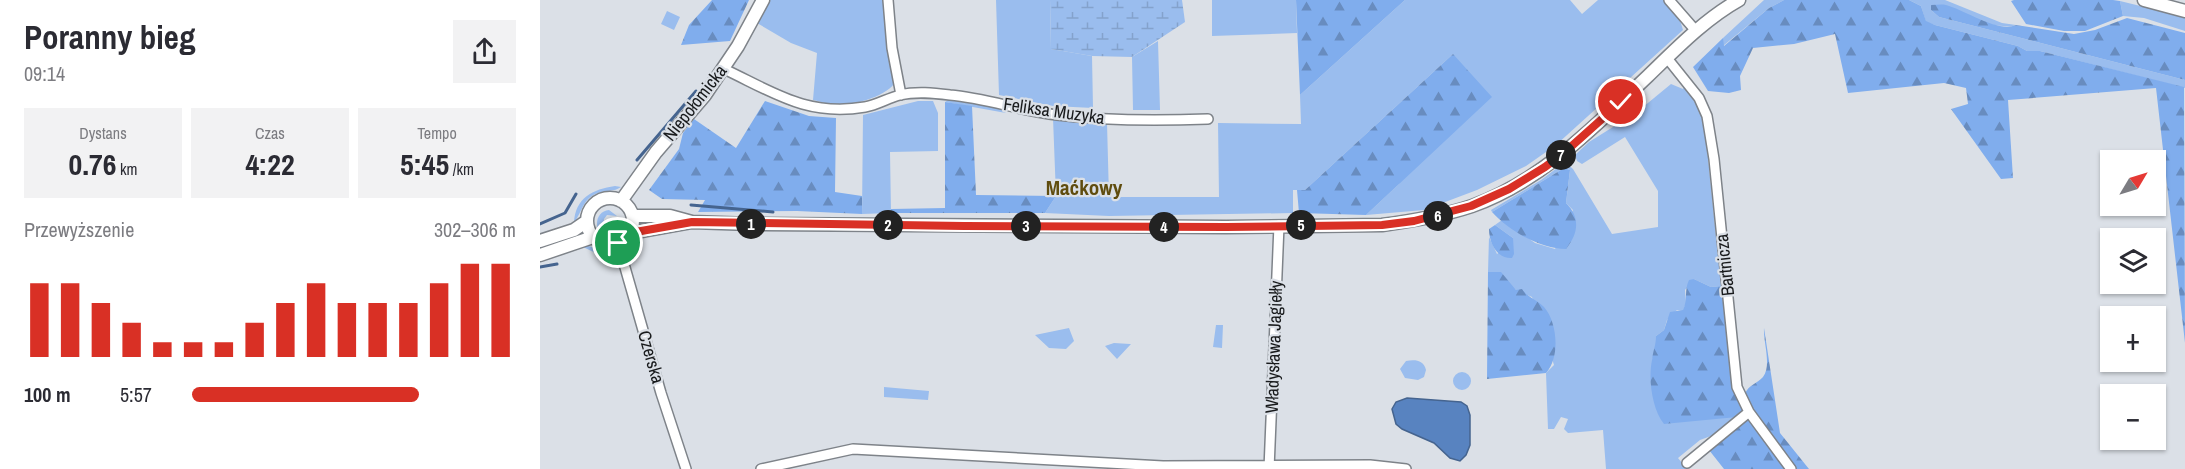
<!DOCTYPE html>
<html lang="pl">
<meta charset="utf-8">
<style>
body{margin:0;font-family:"Archivo Narrow",sans-serif;background:#f2f2f3;color:#2b2b33;height:100vh;display:flex;flex-direction:column;font-size:22px;white-space:nowrap}
*{box-sizing:border-box;margin:0}
p{font-size:20px;color:#7c7c81}
.icon{flex:none;width:33px;height:33px;fill:none;stroke:currentColor;stroke-width:2;stroke-linecap:round;stroke-linejoin:round}
.map{position:relative;flex:1;overflow:hidden}
.panel{display:flex;flex-direction:column;background:#fff;width:540px}
.panel>*{flex:none}
.needle{width:39px;rotate:52deg}
.controls{position:absolute;left:1560px;top:150px;display:grid;gap:12px}
.controls a{display:grid;place-items:center;width:66px;height:66px;border-radius:0px;background:#fff;box-shadow:0 2px 4px #0004;font-size:30px}
.pin{position:absolute;display:grid;place-items:center;width:51px;height:51px;color:#fff;margin:-26px;border:3px solid #fff;border-radius:50%;box-shadow:0 2px 6px #0007}
.km{position:absolute;width:30px;height:30px;margin:-15px;border-radius:50%;background:#222;color:#fff;font-size:16px;line-height:30px;text-align:center}
.round{display:grid;place-items:center;flex:none;width:63px;height:63px;border-radius:0px;background:#f2f2f3}
.headline{display:flex;align-items:center;justify-content:space-between;height:102px;padding:0 24px}
h1{font-size:33px;font-weight:700;line-height:45px}
.metrics{display:grid;grid-template-columns:repeat(3,1fr);gap:9px;height:102px;padding:6px 24px}
.metrics div{display:grid;align-content:center;border-radius:0px;background:#f2f2f3;text-align:center}
.metrics b{font-size:30px;font-weight:700}
.metrics small{font-size:16px;font-weight:400}
.metrics p{font-size:16px}
.chart{height:168px;padding:12px 24px}
.chart p{display:flex;justify-content:space-between}
.chart svg{width:100%;height:108px;margin-top:6px;stroke:#d93025;stroke-width:6}
ul{padding:0 24px;list-style:none;font-size:20px}
li{display:grid;grid-template-columns:96px 72px 1fr;align-items:center;height:45px}
li i{height:15px;border-radius:8px;background:#d93025}
main{display:flex;flex:1;min-height:0}
.map>svg:first-child{display:block}
</style>
<main>
<section class="panel">
<div class="headline"><div><h1>Poranny bieg</h1><p>09:14</p></div><a class="round"><svg class="icon" aria-label="share" viewBox="0 0 24 24"><path d="M12 15V3M7 8l5-5 5 5M5 13v7h14v-7"/></svg></a></div>
<div class="metrics">
<div><p>Dystans</p><b>0.76<small> km</small></b></div>
<div><p>Czas</p><b>4:22</b></div>
<div><p>Tempo</p><b>5:45<small> /km</small></b></div>
</div>
<div class="chart"><p><span>Przewyższenie</span>302–306 m</p>
<svg viewBox="0 0 160 44" preserveAspectRatio="none"><path d="M5 44V14M15 44V14M25 44V22M35 44V30M45 44V38M55 44V38M65 44V38M75 44V30M85 44V22M95 44V14M105 44V22M115 44V22M125 44V22M135 44V14M145 44V6M155 44V6"/></svg>
</div>
<ul>
<li><b>100 m</b>5:57<i style="width:70%"></i></li>
</ul>
</section>
<div class="map">
<svg width="1645" height="469" viewBox="0 0 1645 469">
<defs>
<pattern id="forest-firs" width="22" height="20" patternUnits="userSpaceOnUse" patternTransform="scale(1.5)"><rect width="22" height="20" fill="#80aded"/><path d="M5 1l3.5 6h-7zM16 11l3.5 6h-7z" fill="#688cbf"/></pattern>
<pattern id="wetland-marsh" width="20" height="14" patternUnits="userSpaceOnUse" patternTransform="scale(1.5)"><rect width="20" height="14" fill="#9abdee"/><path d="M1 5h8M5 5V1M11 12h8M15 12V8" fill="none" stroke="#84a2cc"/></pattern>
</defs>
<rect width="100%" height="100%" fill="#dbe0e7"/>
<path fill="#9abdee" d="M230,0H345L348,45L354,84C343,98 311,106 292,105C286,104 279,101 273,100L277,53L251,43L217,23Z
M456,0H510L511,49L552,56L553,108L513,106L459,95Z
M672,0H756L757,33L672,36Z
M865,0H1030L1042,14L1058,0H1124L1139,17L1143,30L1016,145L986,166L937,190L884,210L826,215L859,184L913,54L765,190H753V213L569,216L505,213L516,196L513,118L567,123L569,197H679L678,123L761,124L760,95Z
M1224,0H1244L1229,8L1183,46V38Z
M1369,0H1405L1462,23L1476,25C1463,31 1408,14 1391,10L1399,17L1645,80V88L1500,51H1487L1478,46L1395,25L1386,22L1381,6Z
M1580,1L1645,17V31L1604,18L1583,16Z
M127,11L140,17L134,30L121,24Z
M618,41L620,110H593L592,57Z
M1131,84L1143,89L1144,87C1155,100 1161,112 1165,128L1181,286L1171,287L1154,279L1145,290L1146,303L1143,311L1137,310L1127,320L1124,330L1116,336V350L1112,360V387L1188,417H1197L1179,433L1160,440L1138,458L1147,469H1066L1063,430L1028,433L1024,429L1028,419L1021,417L1014,429H1008L1006,373L1014,365L992,297L976,290L948,272L949,237L957,254L973,242V238L955,225L962,220L995,243L1015,249L1033,210L1026,203L1030,170L1024,168L952,212L951,210L1001,180L1025,162L1033,169L1072,234L1118,227V191L1085,137L1042,164L1037,161L1035,155L1049,142L1097,112Z
M410,99L462,109L466,113L405,102Z
M378,101H393L398,113V151L350,152L351,213L322,214L323,115Z
M75,186L81,187C74,192 66,190 58,193C43,198 42,212 34,223C35,198 53,189 75,186Z
M69,210L77,216L67,215L64,219L63,228L58,230C55,220 59,211 69,210Z
M46,245L66,252L73,259H68L41,246Z
M676,325H683L682,348L673,347Z
M529,328L534,341L526,349L509,348L495,335Z
M574,343L590,344H591L577,359L565,346Z
M866,361C875,359 884,360 886,370L884,377L878,380L865,378L860,369Z
M913 381a9 9 0 1 1 18 0a9 9 0 1 1-18 0Z
M344,387L389,391L388,400L344,397Z"/>
<path fill="url(#forest-firs)" d="M172,0H209L190,41L141,45L149,25Z
M756,0H865L760,95Z
M1244,0H1369L1381,6L1386,21L1395,25L1478,46L1487,51H1500L1644,87L1645,343L1616,88L1468,100L1473,178L1461,179L1411,109L1428,104L1426,88L1404,83L1308,93L1295,34L1254,44L1213,48L1200,76L1201,90L1189,93L1168,91L1153,67L1183,38L1184,46L1229,8Z
M1474,0H1573L1580,1L1583,16L1545,31H1524L1486,24L1471,1Z
M1391,5C1396,5 1401,4 1406,5C1425,10 1458,33 1476,25L1534,34L1555,30L1587,18L1645,33V80L1399,17L1391,10Z
M913,54L952,97L826,215L759,213L757,190H765Z
M225,101L269,116L296,118L295,192L322,196V214L257,211L158,212L165,200L122,199L109,190L139,149L143,133L154,119L196,148Z
M405,102L432,106L436,195L516,196L505,213H351V209L405,208Z
M1024,168L1030,170L1026,203C1041,218 1038,234 1026,249C1001,249 969,231 952,212Z
M955,225L973,238L974,254L972,258C957,259 949,243 949,229Z
M948,272H961L976,290L982,289C987,297 998,300 1004,307C1018,323 1020,358 1006,373L947,379Z
M1154,279L1171,287L1181,286L1193,384L1204,412L1197,417L1124,424C1112,409 1108,379 1112,360C1113,351 1116,345 1116,336L1124,330L1130,312L1143,310C1148,300 1144,290 1149,280Z
M1224,328L1240,433L1269,469H1255L1228,434L1205,394C1208,385 1217,384 1223,377C1232,365 1223,342 1224,328Z
M1205,418H1208L1249,469H1184L1169,450Z"/>
<path fill="url(#wetland-marsh)" d="M510,0H642L645,22L592,57L552,56L511,49Z"/>
<path fill="#5883c0" stroke="#45648f" stroke-width="1.5" d="M867,398L921,402L927,406L930,415V445L926,455L920,461L910,458L894,443L862,429L856,424L852,409L856,402Z"/>
<g fill="none" stroke-linecap="round" stroke-linejoin="round">
<path stroke="#45648f" stroke-width="3" d="M97,160L156,91
M151,205L233,212
M0,224L25,213L36,194
M0,267L17,264"/>
<defs>
<path id="minor" d="M348,0L352,48L361,95
M1129,0L1156,31
M1127,58L1159,98L1167,116L1174,159L1197,387L1209,412L1251,469
M184,69C233,92 267,117 325,107C337,105 348,98 360,95C376,91 394,93 410,95C446,98 481,111 517,115C567,121 617,121 668,119
M78,243L121,393L146,469
M1147,463L1209,412
M221,469L313,449L623,466L830,465L866,469
M729,469L739,225"/>
<path id="major" d="M1604,0L1645,11
M47 221a23 23 0 1 1 46 0a23 23 0 1 1-46 0Z
M81,201L116,152L165,95L198,46L223,0
M93,216H130L152,222L211,224L686,227L842,225C872,221 902,216 932,206C1002,181 1055,126 1108,76C1136,49 1165,19 1199,0
M90,233L151,222
M0,241L34,230L47,221
M0,255L53,237"/>
</defs>
<use href="#minor" stroke="#7e8389" stroke-width="12"/>
<use href="#major" stroke="#7e8389" stroke-width="15"/>
<use href="#minor" stroke="#fff" stroke-width="9"/>
<use href="#major" stroke="#fff" stroke-width="12"/>
</g>
<g fill="none" stroke-linecap="round" stroke-linejoin="round">
<defs>
<path id="route" d="M78,243L90,233L152,222L424,226L686,227L842,225L874,221L931,206L969,189L1005,167L1025,152L1081,102"/>
</defs>
<use href="#route" stroke="#fff" stroke-width="12"/>
<use href="#route" stroke="#d93025" stroke-width="8"/>
</g>
<g text-anchor="middle" stroke-width="4.5" stroke-linejoin="round" paint-order="stroke">
<g font-size="18" fill="#181a1c" stroke="#dbe0e7">
<text transform="translate(155 103) rotate(-52)" y="6">Niepołomicka</text>
<text transform="translate(514 111) rotate(8)" y="6">Feliksa Muzyka</text>
<text transform="translate(1185 265) rotate(-96)" y="6">Bartnicza</text>
<text transform="translate(734 347) rotate(-88)" y="6">Władysława Jagiełły</text>
<text transform="translate(111 357) rotate(74)" y="6">Czerska</text>
</g>
<g font-size="21" font-weight="bold" fill="#5f4c0e" stroke="#dbe0e7">
<text x="544" y="195">Maćkowy</text>
</g>
</g>
</svg>
<div class="controls">
<a><svg class="needle" viewBox="-14 -14 28 28"><path d="M0-13l5 13h-10z" fill="#e53935"/><path d="M0 13l5-13h-10z" fill="#7c7c81"/></svg></a>
<a><svg class="icon" aria-label="layers" viewBox="0 0 24 24"><path d="M12 4l9 5-9 5-9-5zM3 14l9 5 9-5"/></svg></a>
<a>+</a>
<a>−</a>
</div>
<div class="pin" style="left:78px;top:243px;background:#1e9e55"><svg class="icon" aria-label="arrive" viewBox="0 0 24 24"><path d="M6 21V4h12l-3 4 3 4H6"/></svg></div>
<div class="pin" style="left:1081px;top:102px;background:#d93025"><svg class="icon" aria-label="check" viewBox="0 0 24 24"><path d="M5 12l5 5 9-10"/></svg></div>
<b class="km" style="left:211px;top:224px">1</b>
<b class="km" style="left:348px;top:225px">2</b>
<b class="km" style="left:486px;top:226px">3</b>
<b class="km" style="left:624px;top:227px">4</b>
<b class="km" style="left:761px;top:225px">5</b>
<b class="km" style="left:898px;top:216px">6</b>
<b class="km" style="left:1021px;top:155px">7</b>
</div>
</main>
